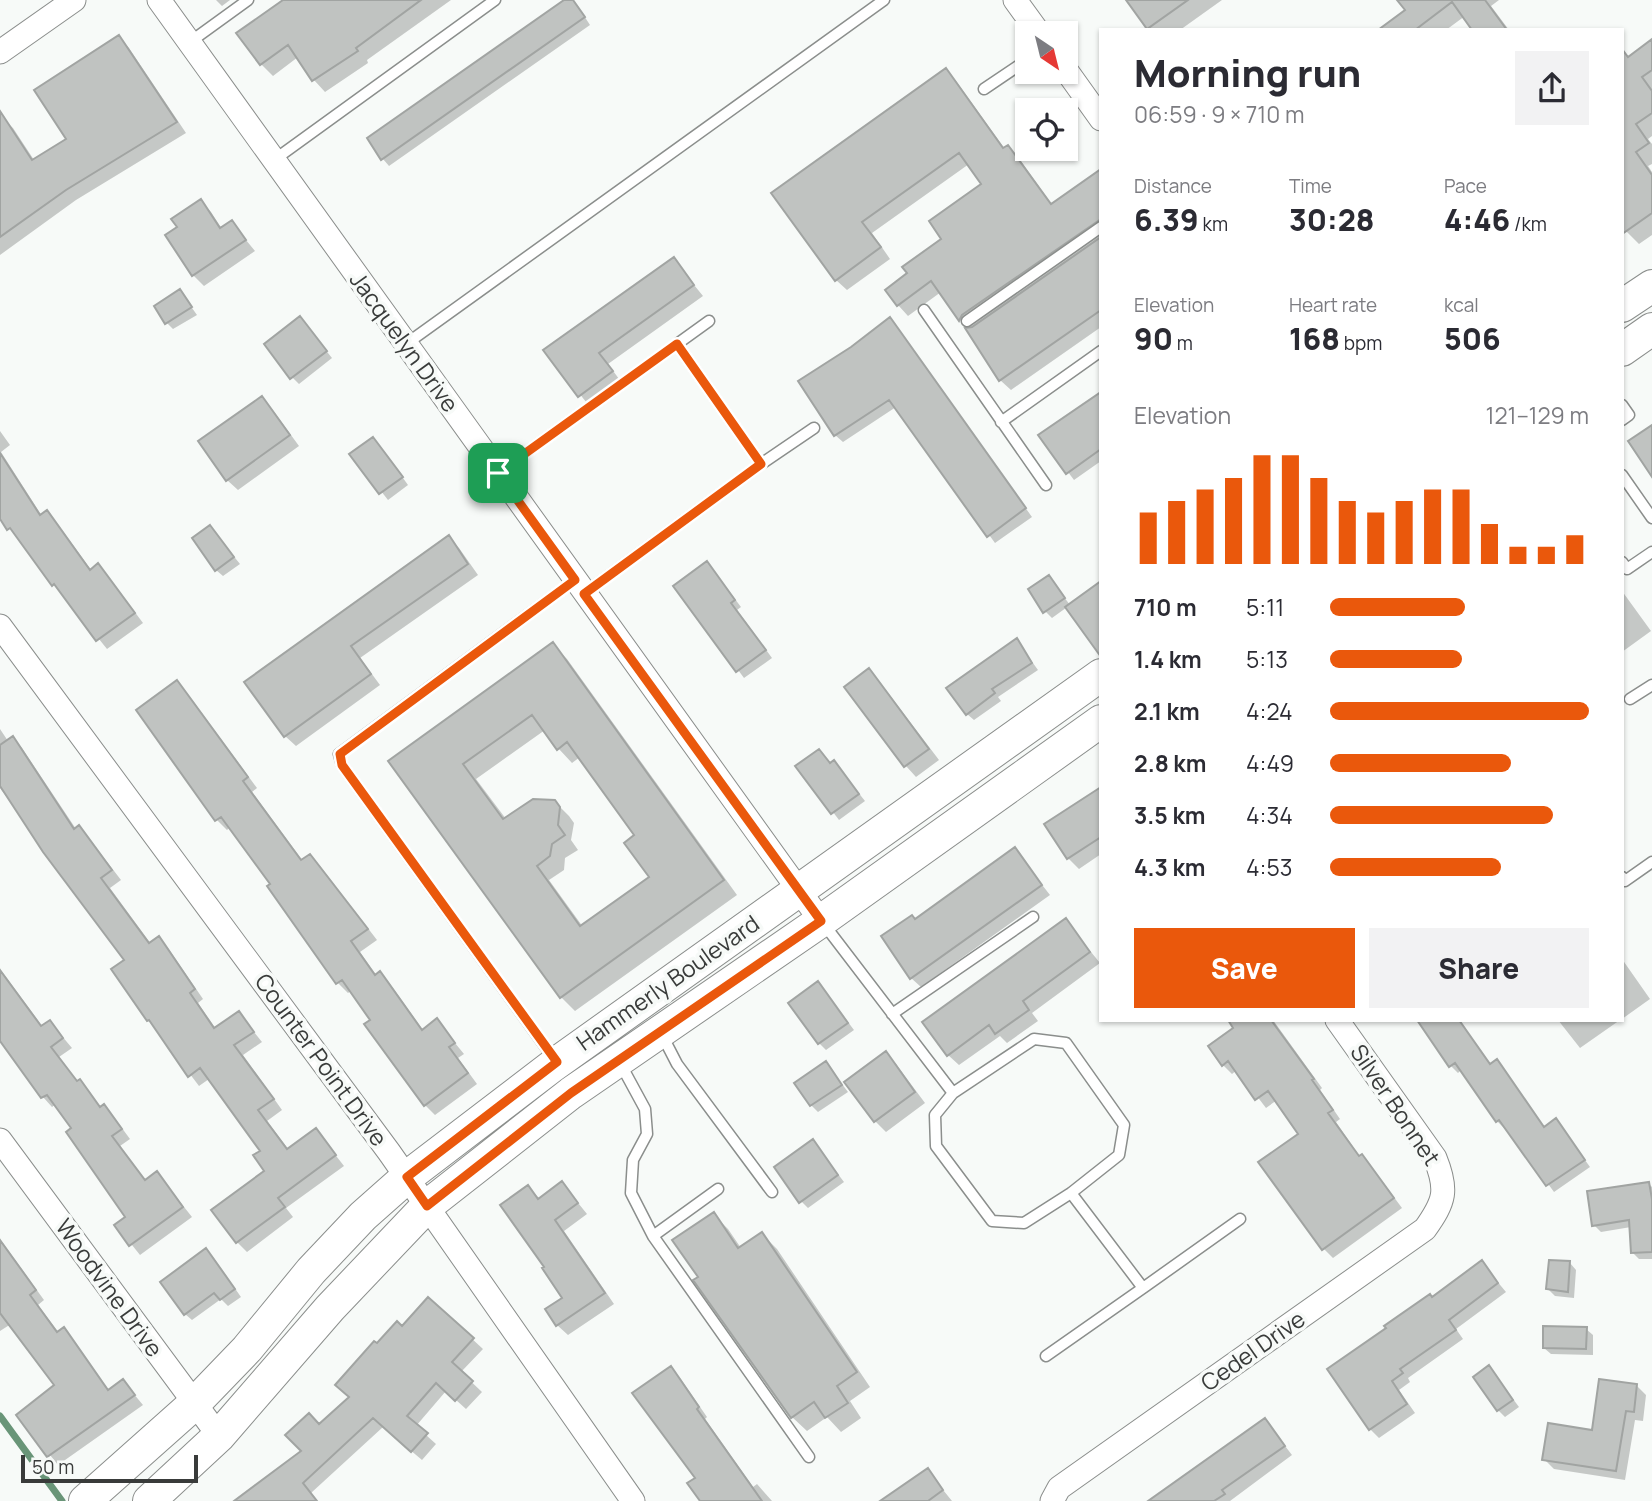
<!DOCTYPE html>
<meta charset="utf-8">
<style>
body{margin:0;font-family:Manrope,sans-serif;background:#f2f2f3;color:#2b2b33;height:100vh;display:flex;flex-direction:column;font-size:26px;white-space:nowrap}
*{box-sizing:border-box;margin:0}
p{font-size:23px;color:#7c7c81}
.icon{flex:none;width:38px;height:38px;fill:none;stroke:currentColor;stroke-width:2;stroke-linecap:round;stroke-linejoin:round}
.map{position:relative;flex:1;overflow:hidden}
.drawer{position:absolute;left:1099px;top:28px;width:525px;height:994px;display:flex;flex-direction:column;background:#fff;border-radius:0px;box-shadow:0 2px 5px #0004}
.drawer>*{flex:none}
.needle{width:46px;rotate:145deg}
.buttons{position:absolute;left:1015px;top:21px;display:grid;gap:14px}
.buttons a{display:grid;place-items:center;width:63px;height:63px;border-radius:0px;background:#fff;box-shadow:0 2px 5px #0004;font-size:35px}
.scale{position:absolute;left:21px;bottom:18px;width:177px;box-sizing:border-box;padding-left:7px;border:4px solid #393b3a;border-top:0;font-size:19px;line-height:24px;white-space:nowrap;color:#393b3a;-webkit-text-stroke:5px #f7faf8;paint-order:stroke}
.pin{position:absolute;display:grid;place-items:center;width:60px;height:60px;color:#fff;margin:-30px;border-radius:14px;box-shadow:0 4px 10px #0006}
.round{display:grid;place-items:center;flex:none;width:74px;height:74px;border-radius:0px;background:#f2f2f3}
.overview{display:flex;align-items:center;justify-content:space-between;height:119px;padding:0 35px}
h1{font-size:38px;font-weight:800;line-height:52px}
.metrics{display:grid;grid-template-columns:repeat(3,1fr);gap:10px;height:119px;padding:7px 35px}
.metrics div{display:grid;align-content:center}
.metrics b{font-size:30px;font-weight:800}
.metrics small{font-size:19px;font-weight:400}
.metrics p{font-size:19px}
.chart{height:196px;padding:14px 35px}
.chart p{display:flex;justify-content:space-between}
.chart svg{width:100%;height:126px;margin-top:7px;stroke:#ea580c;stroke-width:6}
.primary-button{display:flex;gap:14px;margin-top:auto;padding:14px 35px}
.primary-button a{flex:1;height:80px;border-radius:0px;background:#ea580c;color:#fff;font-size:28px;font-weight:800;line-height:80px;text-align:center}
.primary-button a+a{background:#f2f2f3;color:#2b2b33}
ul{padding:0 35px;list-style:none;font-size:23px}
li{display:grid;grid-template-columns:112px 84px 1fr;align-items:center;height:52px}
li i{height:18px;border-radius:9px;background:#ea580c}
.map>svg:first-child{display:block}
</style>
<div class="map">
<svg width="1652" height="1501" viewBox="0 0 1652 1501">
<rect width="100%" height="100%" fill="#f7faf8"/>
<path fill="#0003" fill-rule="evenodd" d="M216,0H230L222,6Z
M286,0H451L367,60L368,63L325,92L314,80L298,57L273,76L261,64L239,33Z
M568,0H572L577,5L590,25L389,166L383,159Z
M1128,0H1222L1180,30H1150Z
M1399,0H1499L1491,6L1509,30H1474L1465,16L1446,30H1381L1407,11Z
M119,37L129,48L186,133L76,200L0,255V119L2,118L13,128L34,160L68,140Z
M1652,41V136L1648,139L1652,144V164L1648,166L1652,172V235L1639,244L1626,231L1622,63Z
M945,70L956,81L1005,149L1008,147L1018,157L1052,205L1101,173V327L1011,390L1000,380L970,329L941,292L908,316L898,305L910,274L944,239L984,184L969,164L872,233L890,259L847,290L836,280L774,193Z
M200,201L211,212L222,229L232,223L255,251L204,286L193,275L179,227Z
M673,259L703,296L608,364L622,383L590,407L545,350Z
M180,291L197,315L173,329L167,323Z
M300,318L332,358L299,384L292,377Z
M890,319L1032,517L995,543L896,407L843,442L835,435L852,348Z
M1101,393V461L1074,480L1041,436Z
M261,398L272,409L299,446L238,490L227,480Z
M0,431L10,445L1,452L42,516L47,513L56,522L92,571L98,566L107,575L143,623L107,649L0,516Z
M380,446L408,485L388,500L352,454Z
M210,527L240,564L223,576L216,570Z
M448,538L459,548L478,575L360,658L380,685L296,746L285,736L247,682Z
M713,570L741,607L737,610L772,658L744,678L676,586Z
M1049,577L1070,605L1052,618L1045,611Z
M1622,591L1651,631L1622,652Z
M1017,641L1038,670L998,697L1001,701L974,720L967,714Z
M553,645L567,659L737,895L575,1011L561,997L391,761ZM545,730L558,748L572,763L580,757L637,836L651,878L583,927L549,880L564,870L565,858L578,850L571,840L574,823L569,816L554,801L506,819L476,779Z
M868,670L879,681L939,760L916,777L906,766L846,687Z
M177,683L187,693L257,788L252,792L303,861L310,856L320,866L377,940L360,952L377,976L380,973L390,984L423,1030L437,1021L464,1054L458,1058L477,1084L435,1115L425,1105L352,990L348,993L338,983L272,884L230,827L227,830L217,820Z
M0,729L8,741L13,738L22,748L76,829L79,828L88,837L121,880L110,888L151,944L159,939L168,948L203,999L198,1003L216,1029L239,1013L262,1042L243,1055L282,1110L267,1121L289,1150L316,1130L344,1166L286,1208L293,1217L247,1252L237,1242L267,1171L262,1151L209,1079L199,1086L149,1020L114,969L126,960L0,788Z
M834,762L865,801L839,820L798,766L831,765Z
M1101,797V854L1079,869L1068,858L1046,825Z
M1014,849L1050,895L921,987L911,978L915,921Z
M1065,920L1100,963L1032,1013L1038,1021L1007,1043L1000,1036L959,1065L948,1055Z
M1622,959L1650,999L1622,1019Z
M0,969L43,1027L50,1022L72,1048L59,1057L78,1083L89,1091L101,1108L104,1107L113,1116L130,1139L120,1146L146,1181L157,1173L192,1217L140,1255L116,1225L127,1217L73,1129L56,1104L52,1107L43,1097L0,1041Z
M824,990L854,1030L826,1050L819,1043Z
M1230,1020H1273L1322,1088L1320,1090L1340,1119L1336,1122L1360,1157L1370,1165L1402,1208L1333,1258L1324,1249L1300,1134L1277,1100L1266,1108L1237,1070L1232,1074L1223,1065L1235,1029Z
M1419,1020H1459L1491,1065L1503,1069L1545,1128H1562L1590,1167L1554,1192L1506,1126L1504,1128L1497,1121L1461,1070L1458,1073L1451,1066Z
M1558,1020H1620L1580,1048Z
M886,1054L896,1064L925,1103L886,1132L875,1121Z
M826,1063L848,1092L818,1112L811,1105Z
M813,1141L844,1182L808,1208L801,1201Z
M562,1183L587,1214L564,1231L614,1304L568,1335L557,1325L564,1299L547,1267L528,1187L540,1199Z
M1649,1184L1652,1187V1259H1639L1632,1252L1631,1227L1601,1232L1594,1225Z
M713,1214L728,1229L741,1248L762,1234L777,1249L870,1387L850,1401L861,1418L841,1432L827,1417L807,1431L792,1417L700,1277Z
M0,1239L44,1300L38,1305L59,1333L63,1330L72,1339L109,1391L123,1381L143,1405L58,1465L18,1415L56,1385L11,1324L0,1331Z
M213,1257L241,1297L228,1306L221,1299L192,1320L185,1314Z
M1481,1262L1506,1292L1456,1329L1463,1339L1408,1378L1410,1382L1399,1390L1415,1413L1379,1438L1370,1429L1329,1370L1433,1299Z
M1570,1263L1576,1270L1574,1298L1555,1296L1548,1289Z
M429,1299L483,1349L461,1372L482,1392L466,1409L446,1391L416,1426L436,1444L422,1460L383,1427L311,1493L317,1501H246L303,1451L320,1427L350,1398L377,1345L402,1328Z
M1586,1329L1593,1335V1355L1551,1354L1544,1348Z
M1489,1367L1519,1407L1505,1417L1498,1410Z
M670,1368L680,1378L707,1417L705,1419L753,1487L757,1484L772,1501H703Z
M1636,1385L1646,1395L1643,1421L1635,1420L1625,1480L1554,1469L1544,1459L1593,1432Z
M1265,1420L1292,1455L1230,1501H1151Z
M927,1470L952,1501H883Z"/>
<g fill="none" stroke-linecap="round" stroke-linejoin="round">
<path stroke="#699578" stroke-width="7" d="M0,1416L62,1501"/>
</g>
<path fill="#c0c3c1" stroke="#a1a4a2" stroke-width="2" fill-rule="evenodd" d="M283,0H421L356,48L358,51L312,81L288,45L260,65L236,33Z
M564,0H573L585,17L381,160L367,138Z
M1126,0H1188L1147,29Z
M1397,0H1485L1507,30H1472L1452,2L1415,30H1378L1405,10Z
M119,35L177,122L66,190L0,237V111L32,160L66,139L34,90Z
M1652,39V70L1642,77L1652,91V113L1636,124L1649,143L1636,152L1652,175V213L1622,234V49L1628,57Z
M946,68L1003,148L1008,145L1051,204L1101,169V219L962,315L959,321L931,281L897,306L885,290L907,273L902,267L941,239L929,221L981,184L959,153L862,222L881,247L835,281L771,193Z
M201,199L220,228L232,220L246,240L192,276L165,235L177,227L171,219Z
M1101,237V310L999,381L965,328L972,327Z
M674,257L694,285L599,353L613,371L578,397L543,350Z
M180,289L192,307L165,324L154,306Z
M300,316L327,351L290,379L264,344Z
M890,317L1026,508L987,537L889,400L834,436L798,381L851,347Z
M1101,392V449L1066,474L1038,435Z
M262,396L290,435L226,481L198,441Z
M1652,425V477L1628,441Z
M373,437L403,477L379,494L349,454Z
M0,453L40,515L47,510L90,570L98,563L135,613L96,641L54,584L52,586L10,528L7,530L0,519Z
M210,525L234,557L215,571L192,538Z
M449,535L468,564L351,646L371,674L284,737L244,682Z
M707,561L735,600L731,603L766,650L736,672L673,586Z
M1049,575L1065,598L1043,613L1028,589Z
M1101,581V657L1065,607Z
M1017,638L1032,663L992,689L995,693L966,715L946,688Z
M553,642L724,880L560,998L388,761ZM532,715L557,750L567,742L634,835L624,843L649,877L580,926L537,866L550,856L552,844L565,835L558,825L560,807L555,800L533,799L503,819L463,764Z
M869,668L929,749L904,767L844,687Z
M177,680L248,777L243,781L301,860L310,854L368,929L351,941L375,975L380,971L422,1030L437,1018L455,1043L449,1047L468,1073L424,1106L364,1024L370,1020L342,980L336,984L267,886L270,884L221,817L215,821L136,710Z
M13,736L74,829L79,825L112,870L101,878L149,943L159,936L195,989L190,993L214,1028L239,1011L254,1032L234,1045L274,1099L258,1110L287,1149L316,1128L336,1155L278,1198L285,1207L236,1243L211,1210L264,1171L253,1155L260,1151L200,1068L188,1077L149,1020L147,1021L111,969L124,960L43,852L0,786V745Z
M819,749L830,763L834,760L859,794L831,814L795,766Z
M1101,787V837L1067,859L1044,824Z
M1015,847L1042,885L910,979L881,936L912,915L915,919Z
M1066,918L1090,952L1023,1001L1029,1010L995,1034L989,1025L947,1056L922,1022Z
M0,970L41,1026L50,1020L63,1038L51,1047L77,1081L80,1079L100,1107L104,1104L122,1129L112,1136L145,1180L157,1171L183,1207L129,1246L114,1225L125,1217L66,1132L71,1128L47,1095L41,1098L0,1041Z
M818,981L848,1023L818,1044L788,1003Z
M1228,1020H1271L1314,1079L1312,1080L1333,1110L1328,1113L1359,1156L1362,1154L1394,1198L1322,1250L1258,1162L1298,1134L1268,1091L1255,1100L1228,1061L1222,1066L1208,1046L1233,1028Z
M1417,1020H1459L1490,1064L1497,1059L1544,1127L1556,1118L1585,1160L1546,1186L1499,1120L1496,1122L1455,1063L1449,1067Z
M886,1051L915,1092L874,1122L844,1082Z
M826,1061L842,1085L810,1106L794,1083Z
M813,1139L838,1175L799,1203L774,1167Z
M562,1181L578,1203L555,1220L605,1293L556,1326L545,1309L562,1298L542,1268L544,1267L500,1205L528,1185L538,1199Z
M1649,1182L1652,1199V1252L1631,1253L1629,1220L1592,1226L1587,1191Z
M714,1212L738,1248L762,1232L857,1372L837,1386L848,1403L825,1418L814,1402L791,1418L693,1280L698,1277L672,1240Z
M0,1240L36,1290L30,1295L57,1332L64,1327L108,1390L123,1379L135,1395L47,1457L16,1415L54,1385L0,1313Z
M206,1248L235,1289L220,1300L214,1293L184,1315L160,1282Z
M1482,1260L1498,1283L1449,1320L1456,1330L1400,1369L1403,1373L1392,1381L1407,1404L1369,1430L1327,1369L1386,1328L1384,1326L1430,1294L1432,1297Z
M1549,1260L1570,1261L1568,1292L1546,1289Z
M428,1297L474,1338L452,1362L473,1381L455,1401L436,1383L407,1416L428,1433L411,1452L373,1418L303,1483L317,1501H234L301,1451L285,1435L309,1413L319,1424L349,1397L335,1385L374,1341L377,1343L397,1321L402,1326Z
M1543,1326L1587,1327L1586,1349L1543,1348Z
M1489,1365L1513,1400L1497,1411L1473,1377Z
M671,1366L699,1407L697,1409L762,1501H700L687,1483L695,1478L632,1393Z
M1599,1379L1637,1384L1634,1412L1626,1411L1616,1471L1542,1460L1548,1423L1592,1430Z
M1265,1418L1285,1446L1222,1490L1225,1494L1214,1501H1148Z
M928,1468L943,1490L928,1501H880Z"/>
<g fill="none" stroke-linecap="round" stroke-linejoin="round">
<defs>
<path id="lane" d="M190,42L248,0
M984,89L1027,60
M274,160L495,0
M924,310L1046,485
M967,321L1101,227
M406,344L884,0
M1622,405L1629,415L1622,420
M1001,422L1101,351
M761,464L814,428
M498,473L709,321
M1622,475L1652,518
M1622,562L1627,569L1652,552
M585,593L761,464L677,344
M1630,699L1652,685
M1622,877L1625,881L1652,862
M823,923L953,1093L935,1115L936,1146L992,1221L1024,1223L1071,1193L1119,1155L1124,1125L1066,1043L1034,1039L953,1093
M892,1014L1033,917
M662,1035L677,1064L772,1192
M555,1060L342,765L339,754L575,580
M620,1063L645,1109L647,1134L633,1160L631,1193L653,1236L809,1457
M653,1236L718,1189
M1143,1288L1240,1219
M1046,1356L1143,1288L1071,1193"/>
<path id="street" d="M159,0L821,921
M1015,0L1039,33
M0,52L74,0
M1066,70L1101,119
M0,626L389,1152L633,1501
M0,1140L219,1436
M1052,1501L1059,1488L1425,1229C1445,1201 1448,1190 1435,1158L1337,1020"/>
<path id="secondary" d="M1622,306L1652,286
M1622,350L1652,329
M85,1501L194,1404L247,1349L311,1271L363,1216L407,1177L551,1067L1101,675
M149,1501L219,1436L330,1308L427,1206L571,1093L821,921L1101,721"/>
</defs>
<use href="#lane" stroke="#8b8e8c" stroke-width="13"/>
<use href="#street" stroke="#8b8e8c" stroke-width="25"/>
<use href="#secondary" stroke="#8b8e8c" stroke-width="34"/>
<use href="#lane" stroke="#fff" stroke-width="10"/>
<use href="#street" stroke="#fff" stroke-width="23"/>
<use href="#secondary" stroke="#fff" stroke-width="32"/>
</g>
<g fill="none" stroke-linecap="round" stroke-linejoin="round">
<defs>
<path id="route" d="M677,344L761,464L584,594L821,921L571,1093L427,1206L407,1177L557,1062L342,765L340,754L575,580L498,473Z"/>
</defs>
<use href="#route" stroke="#fff" stroke-width="14"/>
<use href="#route" stroke="#ea580c" stroke-width="9"/>
</g>
<g text-anchor="middle" stroke-width="7" stroke-linejoin="round" paint-order="stroke">
<g font-size="23" fill="#393b3a" stroke="#f7faf8">
<text transform="translate(404 342) rotate(54)" y="8">Jacquelyn Drive</text>
<text transform="translate(668 983) rotate(-35)" y="8">Hammerly Boulevard</text>
<text transform="translate(321 1060) rotate(54)" y="8">Counter Point Drive</text>
<text transform="translate(1395 1105) rotate(56)" y="8">Silver Bonnet</text>
<text transform="translate(109 1288) rotate(54)" y="8">Woodvine Drive</text>
<text transform="translate(1253 1351) rotate(-35)" y="8">Cedel Drive</text>
</g>
</g>
</svg>
<div class="buttons">
<a><svg class="needle" viewBox="-14 -14 28 28"><path d="M0-13l5 13h-10z" fill="#e53935"/><path d="M0 13l5-13h-10z" fill="#7c7c81"/></svg></a>
<a><svg class="icon" aria-label="locate" viewBox="0 0 24 24"><circle cx="12" cy="12" r="6"/><path d="M12 2v4M12 18v4M2 12h4M18 12h4"/></svg></a>
</div>
<div class="scale">50 m</div>
<div class="pin" style="left:498px;top:473px;background:#1e9e55"><svg class="icon" aria-label="arrive" viewBox="0 0 24 24"><path d="M6 21V4h12l-3 4 3 4H6"/></svg></div>
<section class="drawer">
<div class="overview"><div><h1>Morning run</h1><p>06:59 · 9 × 710 m</p></div><a class="round"><svg class="icon" aria-label="share" viewBox="0 0 24 24"><path d="M12 15V3M7 8l5-5 5 5M5 13v7h14v-7"/></svg></a></div>
<div class="metrics">
<div><p>Distance</p><b>6.39<small> km</small></b></div>
<div><p>Time</p><b>30:28</b></div>
<div><p>Pace</p><b>4:46<small> /km</small></b></div>
</div>
<div class="metrics">
<div><p>Elevation</p><b>90<small> m</small></b></div>
<div><p>Heart rate</p><b>168<small> bpm</small></b></div>
<div><p>kcal</p><b>506</b></div>
</div>
<div class="chart"><p><span>Elevation</span>121–129 m</p>
<svg viewBox="0 0 160 44" preserveAspectRatio="none"><path d="M5 44V26M15 44V22M25 44V18M35 44V14M45 44V6M55 44V6M65 44V14M75 44V22M85 44V26M95 44V22M105 44V18M115 44V18M125 44V30M135 44V38M145 44V38M155 44V34"/></svg>
</div>
<ul>
<li><b>710 m</b>5:11<i style="width:52%"></i></li>
<li><b>1.4 km</b>5:13<i style="width:51%"></i></li>
<li><b>2.1 km</b>4:24<i style="width:100%"></i></li>
<li><b>2.8 km</b>4:49<i style="width:70%"></i></li>
<li><b>3.5 km</b>4:34<i style="width:86%"></i></li>
<li><b>4.3 km</b>4:53<i style="width:66%"></i></li>
</ul>
<div class="primary-button"><a>Save</a><a>Share</a></div>
</section>
</div>
